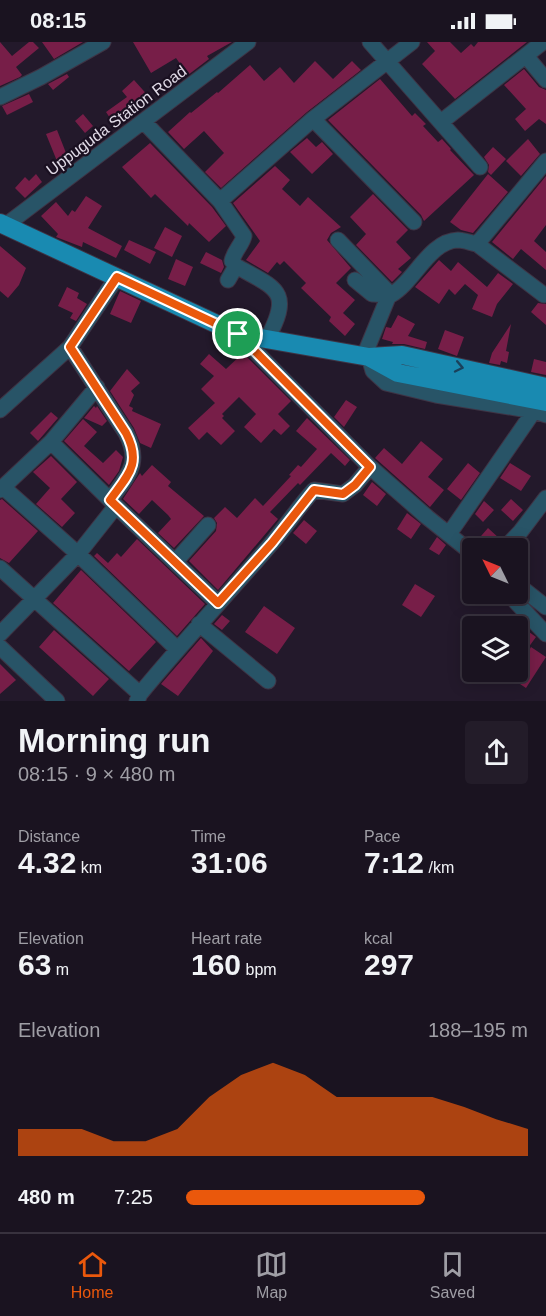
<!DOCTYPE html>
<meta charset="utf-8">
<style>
body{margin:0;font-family:Helvetica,sans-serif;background:#231c29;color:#f1f3f6;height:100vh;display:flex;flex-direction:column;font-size:22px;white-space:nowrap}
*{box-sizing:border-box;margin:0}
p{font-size:20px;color:#9f9ea5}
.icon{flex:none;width:33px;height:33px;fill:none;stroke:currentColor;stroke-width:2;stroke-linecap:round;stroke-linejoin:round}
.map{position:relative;height:659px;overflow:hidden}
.panel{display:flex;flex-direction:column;background:#1a1320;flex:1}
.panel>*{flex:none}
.needle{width:39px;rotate:313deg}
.fabs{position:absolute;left:462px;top:496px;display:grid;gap:12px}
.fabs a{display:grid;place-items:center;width:66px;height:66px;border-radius:6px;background:#1a1320;box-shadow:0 3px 15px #0003,0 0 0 2px #38323e;font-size:30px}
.pin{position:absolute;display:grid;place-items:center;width:51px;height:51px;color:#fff;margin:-26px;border:3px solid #fff;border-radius:50%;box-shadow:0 2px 6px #0007}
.round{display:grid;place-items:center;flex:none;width:63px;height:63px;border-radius:6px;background:#231c29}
.head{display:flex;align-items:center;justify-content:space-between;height:102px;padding:0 18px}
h1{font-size:33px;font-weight:600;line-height:45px}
.figures{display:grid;grid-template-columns:repeat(3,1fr);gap:9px;height:102px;padding:6px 18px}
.figures div{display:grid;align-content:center}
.figures b{font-size:30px;font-weight:600}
.figures small{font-size:16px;font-weight:400}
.figures p{font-size:16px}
.chart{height:168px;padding:12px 18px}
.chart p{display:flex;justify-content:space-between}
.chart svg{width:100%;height:108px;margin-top:6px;fill:#ea580c;opacity:.7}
ul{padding:0 18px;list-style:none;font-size:20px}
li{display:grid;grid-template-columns:96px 72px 1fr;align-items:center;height:45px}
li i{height:15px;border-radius:8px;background:#ea580c}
.status{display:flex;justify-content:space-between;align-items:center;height:42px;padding:0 30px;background:#1a1320;direction:ltr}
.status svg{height:16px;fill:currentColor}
.tab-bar{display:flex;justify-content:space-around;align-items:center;height:84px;border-top:2px solid #38323e;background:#1a1320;font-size:16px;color:#9f9ea5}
.tab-bar a{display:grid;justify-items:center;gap:3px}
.tab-bar .active{color:#ea580c}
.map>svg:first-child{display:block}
</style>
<div class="status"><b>08:15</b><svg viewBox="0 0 49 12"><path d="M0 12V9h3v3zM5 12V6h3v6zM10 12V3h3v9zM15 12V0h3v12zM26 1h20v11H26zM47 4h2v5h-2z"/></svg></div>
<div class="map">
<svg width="546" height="659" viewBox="0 0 546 659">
<rect width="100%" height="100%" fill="#23192b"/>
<path fill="#771e48" d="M0,0L12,14L29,0H33L39,6L16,25L22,33L20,35L0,44Z
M42,0H83L54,17Z
M133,0H232L207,14L209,17L188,33L176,16L151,31Z
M427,0H450L461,11L471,2L474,5L478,0H527L455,57L422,22L435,9Z
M315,19L333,37L352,19L361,28L307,70L221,146L205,130L224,111L204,89L184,107L168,90L190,70L191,71L217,50L218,51L250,23L264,39L280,25L294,41Z
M524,27L539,45L546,48V82L539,77L525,89L515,77L526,67L504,43Z
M67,32L69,35L53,48L48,42Z
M380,37L412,74L415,71L426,82L423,84L438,100L442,97L451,107L450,108L474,133L424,179L421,173L328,78Z
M134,38L151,57L138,68L136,66L114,82L106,70L127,55L122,49Z
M29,52L33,60L7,73L2,64Z
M83,72L93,84L85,91L75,79Z
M57,88L68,116L59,124L46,92Z
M307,96L316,105L322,100L333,112L312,132L290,110Z
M528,97L540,112L521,134L506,119Z
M150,101L212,165L226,184L209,200L189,181L188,184L155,152L151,156L122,125Z
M493,105L506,117L491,133L488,130L489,123L484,115Z
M275,124L290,138L282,147L300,164L308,155L341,185L331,191L327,198L351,226L336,241L355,258L343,271L355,282L345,294L329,279L331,275L301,246L306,241L284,219L280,223L277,220L268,231L246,218L260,199L233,161Z
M36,132L42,140L25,156L15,146L25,135L29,139Z
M488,132L508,150L473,191L461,188L450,180Z
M546,134V183L534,199L546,210V228L521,207L513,217L492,200Z
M373,152L408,188L396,200L411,216L398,227L402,230L392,240L356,203L366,192L350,175Z
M86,154L102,164L88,186L122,204L116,216L83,200L82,205L56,195L58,192L41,174L56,160L68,174L72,168L75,170Z
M165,185L182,194L172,215L154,206Z
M129,198L156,210L150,222L124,208Z
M0,204L26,226L19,243L8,256L0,249Z
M206,210L222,218L224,225L221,231L200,221Z
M176,217L193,225L185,244L168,237Z
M439,218L451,229L458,220L487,245L498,231L513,242L497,262L492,275L472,267L478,253L465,242L455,253L449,247L439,262L415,245Z
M67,245L79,251L77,256L87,262L76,279L70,276L73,271L58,264Z
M120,249L141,259L131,281L110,272Z
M538,261L546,262V283L531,270Z
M398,273L415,282L408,294L427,300L425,307L404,302H392L393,300L382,297L386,285L391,286Z
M511,282L506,309L509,310L507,321L501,319L500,323L489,321L492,311Z
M445,288L464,295L457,314L438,307Z
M243,311L291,359L278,372L290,384L281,393L274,387L261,401L244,385L256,372L239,355L222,372L224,374L222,376L235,389L221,403L207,390L199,398L188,386L215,361L201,347L214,334L200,322L209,312L226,327Z
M534,317L546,320V333L531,330Z
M127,327L140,341L131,349L134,353L129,364L133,366L132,369L161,382L151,406L140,401L134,386L110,349Z
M346,358L357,365L344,385L334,375Z
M94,364L96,366L97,364L107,379L102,384L84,376Z
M51,370L58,376L38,399L30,391Z
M307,376L350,418L345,424L331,411L300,443L298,441L270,470L278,477L218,548L189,519L216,489L217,481L214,476L225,465L237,476L255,456L263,464L291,434L289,433L298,423L301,425L317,407L296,389Z
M83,377L97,390L84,404L103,421L116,408L123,415L119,429L109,443L64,399Z
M421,399L443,417L428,435L444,448L430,465L375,416L384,406L402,422Z
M51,414L77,440L61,457L75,471L62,485L36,462L50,446L33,430Z
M468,421L480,431L461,458L447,447Z
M510,421L531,434L521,449L500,436Z
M152,423L171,440L168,444L204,474L174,506L158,491L171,477L168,473L152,458L139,472L123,457L140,431L142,434Z
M372,440L386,452L377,464L363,453Z
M2,457L38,489L9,521L0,516V458Z
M511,457L523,468L513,479L501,468Z
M484,459L494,468L483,480L475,472Z
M407,471L421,482L411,497L397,487Z
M304,478L317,489L306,502L293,491Z
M488,486L500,497L495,507H481L475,501Z
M437,495L446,503L439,513L429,507Z
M137,497L205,562L177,594L94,514L97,511L108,521L117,511L121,515Z
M81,528L156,600L129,629L53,561Z
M415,542L435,554L421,575L402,563Z
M264,564L295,586L277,612L245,590Z
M222,573L230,579L222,588L214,582Z
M518,582L536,595L528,606L518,599Z
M54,588L109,637L93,654L39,605Z
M201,596L213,609L178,654L161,642Z
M531,605L546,615L526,646L511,636L515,630H518V626Z
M0,622L16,638L0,652Z"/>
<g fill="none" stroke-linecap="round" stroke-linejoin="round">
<defs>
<path id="minor" d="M370,0L480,125
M526,14L546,38
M0,55L41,35L103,0
M313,77L414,180
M144,80L220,159L313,77L412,0
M441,80L543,0
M220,159L244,194C242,203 234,209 232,219L236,224C277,247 293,249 267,297
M6,183L248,0
M338,198L391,253
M228,238L236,224
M355,238L372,252L391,253C415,239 429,199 458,198C464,198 471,201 477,202
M544,253L477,202L546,119
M364,314L389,253
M369,315L373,329L386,341L436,353L534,369L546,373
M0,368L70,305L117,235
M51,400L110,458
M370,425L427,475L472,511
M3,445L78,512L177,607
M0,448L51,400L97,345
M116,464L218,561
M449,492L534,369
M504,507L521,489L546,456
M175,520L208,483
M0,526L140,652
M518,543L546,565
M515,552L516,560L546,592
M199,582L268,639
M0,592L78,512L116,464L110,458C128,433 142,422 126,391L70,305
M0,605L57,659
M137,659L140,652C182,601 227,553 271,502C286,485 298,465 314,448L343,452L355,443L370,425L238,292"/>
<path id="major" d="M0,181L238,292L369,315L402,313L546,345
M369,315L398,331L546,360"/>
</defs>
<use href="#minor" stroke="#3e3445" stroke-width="17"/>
<use href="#major" stroke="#3e3445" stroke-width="20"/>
<use href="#minor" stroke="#285467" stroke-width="15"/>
<use href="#major" stroke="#198ab1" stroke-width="18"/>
</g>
<defs><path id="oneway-chevron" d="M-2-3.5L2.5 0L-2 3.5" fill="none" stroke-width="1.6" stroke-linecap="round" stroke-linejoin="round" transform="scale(1.5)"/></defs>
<use stroke="#1a415b" href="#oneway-chevron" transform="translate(459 325) rotate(12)"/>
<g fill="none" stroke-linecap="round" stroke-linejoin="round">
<defs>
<path id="route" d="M117,235L238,292L370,425L355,443L343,452L314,448L272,501L218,561L110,458C128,433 142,422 126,391L70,305Z"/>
</defs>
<use href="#route" stroke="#fff" stroke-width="12"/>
<use href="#route" stroke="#ea580c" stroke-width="8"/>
</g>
<g text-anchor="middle" stroke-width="4.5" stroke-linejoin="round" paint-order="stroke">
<g font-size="16" fill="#e1dbe7" stroke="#1a1021">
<text transform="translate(116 78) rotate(-37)" y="6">Uppuguda Station Road</text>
</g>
</g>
</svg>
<div class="fabs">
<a><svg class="needle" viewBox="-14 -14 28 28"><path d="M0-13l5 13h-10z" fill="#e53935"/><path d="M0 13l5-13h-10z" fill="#9f9ea5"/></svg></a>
<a><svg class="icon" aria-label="layers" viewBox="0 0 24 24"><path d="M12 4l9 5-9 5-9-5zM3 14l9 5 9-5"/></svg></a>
</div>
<div class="pin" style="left:238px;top:292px;background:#1e9e55"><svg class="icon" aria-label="arrive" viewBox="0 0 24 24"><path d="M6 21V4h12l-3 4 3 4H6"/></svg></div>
</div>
<section class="panel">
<div class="head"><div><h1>Morning run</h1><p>08:15 · 9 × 480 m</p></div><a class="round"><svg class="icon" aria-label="share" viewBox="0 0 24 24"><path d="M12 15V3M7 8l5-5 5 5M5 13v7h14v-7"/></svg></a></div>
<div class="figures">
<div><p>Distance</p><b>4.32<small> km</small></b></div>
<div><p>Time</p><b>31:06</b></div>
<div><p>Pace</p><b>7:12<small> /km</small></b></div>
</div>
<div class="figures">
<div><p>Elevation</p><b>63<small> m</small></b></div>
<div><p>Heart rate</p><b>160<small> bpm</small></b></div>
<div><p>kcal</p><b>297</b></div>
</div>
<div class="chart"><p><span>Elevation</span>188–195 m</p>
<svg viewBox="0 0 160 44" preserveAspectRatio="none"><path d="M0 44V33L10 33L20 33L30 38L40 38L50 33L60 20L70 11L80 6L90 11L100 20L110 20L120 20L130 20L140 24L150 29L160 33V44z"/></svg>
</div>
<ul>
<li><b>480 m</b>7:25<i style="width:70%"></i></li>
</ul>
</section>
<nav class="tab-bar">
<a class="active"><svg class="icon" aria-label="home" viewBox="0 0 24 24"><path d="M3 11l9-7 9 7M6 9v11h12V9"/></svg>Home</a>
<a><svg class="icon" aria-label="map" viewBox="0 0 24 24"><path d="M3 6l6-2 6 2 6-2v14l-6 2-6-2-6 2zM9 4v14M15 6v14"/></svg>Map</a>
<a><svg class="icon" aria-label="saved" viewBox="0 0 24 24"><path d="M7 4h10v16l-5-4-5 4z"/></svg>Saved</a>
</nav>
